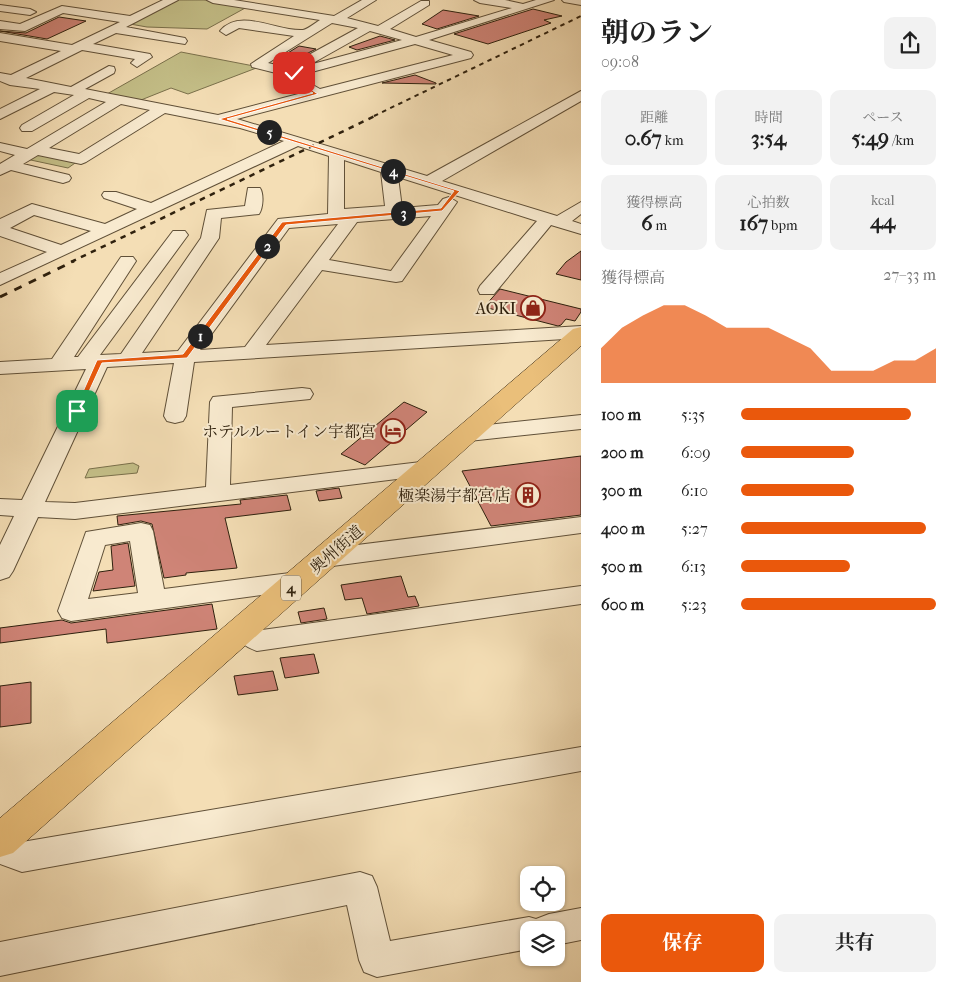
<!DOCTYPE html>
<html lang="ja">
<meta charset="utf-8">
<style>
body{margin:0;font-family:"IM FELL French Canon","Noto Serif JP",serif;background:#f2f2f2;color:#222;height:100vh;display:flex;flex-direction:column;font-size:19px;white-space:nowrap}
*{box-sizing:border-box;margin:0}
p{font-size:16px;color:#767676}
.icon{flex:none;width:28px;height:28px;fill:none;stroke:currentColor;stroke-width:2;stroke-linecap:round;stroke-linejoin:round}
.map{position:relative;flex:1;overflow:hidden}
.drawer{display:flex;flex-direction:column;background:#fff;width:375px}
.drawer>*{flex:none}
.controls{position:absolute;left:520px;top:866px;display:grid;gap:10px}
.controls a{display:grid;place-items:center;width:45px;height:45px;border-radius:10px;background:#fff;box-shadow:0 1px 4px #0004;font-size:25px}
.pin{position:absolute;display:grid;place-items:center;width:42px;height:42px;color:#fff;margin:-21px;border-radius:10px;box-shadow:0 2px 8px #0006}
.km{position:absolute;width:25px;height:25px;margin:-12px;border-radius:50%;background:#222;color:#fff;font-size:14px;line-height:25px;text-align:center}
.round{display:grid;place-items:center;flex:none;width:52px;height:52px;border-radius:10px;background:#f2f2f2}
.summary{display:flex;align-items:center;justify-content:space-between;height:85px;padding:0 20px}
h1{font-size:28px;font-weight:700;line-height:38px}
.stats{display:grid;grid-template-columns:repeat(3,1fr);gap:8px;height:85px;padding:5px 20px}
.stats div{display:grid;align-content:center;border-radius:10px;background:#f2f2f2;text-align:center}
.stats b{font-size:21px;font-weight:700}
.stats small{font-size:14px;font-weight:400}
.stats p{font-size:14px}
.chart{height:140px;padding:10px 20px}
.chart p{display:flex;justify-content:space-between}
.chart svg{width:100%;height:90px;margin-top:5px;fill:#ea580c;opacity:.7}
.button{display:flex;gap:10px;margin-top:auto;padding:10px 20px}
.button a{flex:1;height:58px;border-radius:10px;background:#ea580c;color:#fff;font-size:20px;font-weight:700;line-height:58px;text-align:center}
.button a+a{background:#f2f2f2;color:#222}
ul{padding:0 20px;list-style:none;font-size:16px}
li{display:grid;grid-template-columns:80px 60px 1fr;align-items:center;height:38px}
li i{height:12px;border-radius:6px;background:#ea580c}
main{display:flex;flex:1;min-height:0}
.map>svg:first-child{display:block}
</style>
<main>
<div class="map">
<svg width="581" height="982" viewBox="0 0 581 982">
<rect width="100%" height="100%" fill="#f4deb5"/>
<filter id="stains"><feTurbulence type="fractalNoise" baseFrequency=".004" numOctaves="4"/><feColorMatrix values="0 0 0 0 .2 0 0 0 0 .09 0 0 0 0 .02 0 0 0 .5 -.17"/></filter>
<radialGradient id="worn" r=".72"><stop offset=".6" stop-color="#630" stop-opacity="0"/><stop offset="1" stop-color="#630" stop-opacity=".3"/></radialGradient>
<path fill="#c4bf88" stroke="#7a704b" d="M176,0H204L247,7L207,29L147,27L130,24Z
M181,52L259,67L188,94L171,88L141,100L107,94Z
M35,154L78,161L68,168L26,159Z
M133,463L139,466L137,473L85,478L89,469Z"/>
<path fill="#cf8477" stroke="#2f210e" d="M533,9L562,16L544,20L551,23L488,44L454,34Z
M443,10L479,16L437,29L422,24Z
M59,17L86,21L47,39L0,31L26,33Z
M380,36L395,40L357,50L349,47Z
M299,46L316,49L304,55L302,62L297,64L275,61Z
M415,75L436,83V84L382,83Z
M581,251V280L556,274L566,262Z
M500,289L581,309V312L575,321L566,319L561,325L558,326L484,307Z
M404,402L427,412L365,465L341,454Z
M581,456V515L491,526L462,471Z
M339,488L342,498L319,501L316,491Z
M287,495L291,510L225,518L237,568L186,573V575L164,578L152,524L141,521L118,525L117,516L241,504L240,500Z
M128,543L135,586L93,591L99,572L113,570L111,546Z
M401,576L408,597L415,596L419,606L367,614L362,598L345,600L341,585Z
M212,604L217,629L107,643L106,629L0,643V628L62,620L71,623Z
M324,608L327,619L301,623L298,612Z
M314,654L319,673L285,678L280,658Z
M273,671L278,690L238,695L234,676Z
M31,682V723L0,727V686Z"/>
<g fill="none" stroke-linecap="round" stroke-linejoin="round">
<defs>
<path id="minor" d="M163,0H178L126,27L185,38L187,41L185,44L116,33L93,44L150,54L152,57L137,67L131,63L135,59L82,50L26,78L71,87L109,66L114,67L115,70L114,73L85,89L218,115L306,92L281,78L280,74L252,67L251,64L294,36L239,28L226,35L220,31C240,7 277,32 303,30C308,29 315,23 320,20L213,3L207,0H234L334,16L362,0H376L347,18L378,26L421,1H429V5L390,29L416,37L512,8L480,3L474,0H505L523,4L536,0H554L429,40L471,52L473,55L471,58L237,119L427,176L581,91V101L442,181L557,216L581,202V214L572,221L581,224V234L551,225L494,294H480L478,290L480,286L537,221L398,177L402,208L438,205L443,199L449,197L457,202L402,281L396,282L322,270L266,345L581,326V338L194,362L186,416L183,421L175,423L167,421L164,416L174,363L107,367L45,502L75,503L206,487L210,402L213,397L302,388L310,389L313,394L310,399L232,407L230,485L429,461L437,463L441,468L437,473L429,475L75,519L38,517L13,571L9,577L0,580V545L14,516L0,515V499L22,500L86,369L0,374V362L52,359L121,257H133L136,261L74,357H78L173,231H185L188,235L100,355L121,354L201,238L207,210L245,206L248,188H260C264,194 263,208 259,214L221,218L219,238L142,353L178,351L278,219L328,214L329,156L298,146L0,285V273L47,252L0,236V219L32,204L105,224L137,209L104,198L102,195L104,192H116L151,203L284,141L240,128L165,113L86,162L81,164L38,155L23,164L69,175L71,178L69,181L63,183L11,170L0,175V164L15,155L0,151V143L27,149L106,102L89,98L32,131H22L20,128L22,125L74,95L54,92L0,119V109L40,89L10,85L0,81V73L11,75L61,51L0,41V33L72,45L120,22L63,13L25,31L0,29V21L20,24L62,6L130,16ZM332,23L358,28L305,57L303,60L305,63H313L370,31L402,40L294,69L268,63ZM415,44L453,55L320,89L297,76ZM121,104L150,110L79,154L49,148ZM344,160L381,172L385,206L344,209ZM34,215L91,231L61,245L10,228ZM431,216L391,271L329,260L357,222ZM338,224L245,347L200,350L289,228Z
M562,0H581V5L564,2Z
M0,5L30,9L36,12L30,15L0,11Z
M581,415V429L469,441L461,439L458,434L461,429L469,427Z
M581,517V533L325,567L316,564L312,558L316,552L325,549Z
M141,523L150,525L153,531L164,589L298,572L307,575L311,581L307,587L298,590L71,621L62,618L58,611L86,532ZM130,541L138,593L88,599L105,545Z
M581,586V604L257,651C245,647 236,640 229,629L233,622C246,618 252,622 262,630Z
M581,747V771L22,872L0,864V835L22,842Z
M360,872L372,876L377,887L390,941L529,917L536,919L549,914L581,908V940L556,945V930H529V949L377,977L364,972L359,960L347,905L0,976V942Z"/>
<path id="highway" d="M581,327V346L13,853L0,857V818L573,329Z"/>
</defs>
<use href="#minor" stroke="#605038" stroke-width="2"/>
<use href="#highway" stroke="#2f210e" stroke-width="1"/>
<use href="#minor" fill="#f8eacf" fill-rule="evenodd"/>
<use href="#highway" fill="#eabf7a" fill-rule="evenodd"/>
<path stroke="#2f210e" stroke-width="2" stroke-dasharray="4.5 4.5" stroke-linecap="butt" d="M374,116L581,16"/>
<path stroke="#2f210e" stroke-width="2.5" stroke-dasharray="5.5 5.5" stroke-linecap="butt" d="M71,262L377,115"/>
<path stroke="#2f210e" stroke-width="3" stroke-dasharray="8 8" stroke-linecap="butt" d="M0,297L74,261"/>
</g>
<path fill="#ea580c" stroke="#fff" d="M296,72L290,76L318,94L227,119L460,191L442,211L286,225L187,358L102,363L80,411L74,412L97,360L183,354L282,222L441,208L454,191L219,119L313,93L284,75Z"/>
<defs>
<symbol id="shop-ring" viewBox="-11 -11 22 22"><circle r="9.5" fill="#f8eacf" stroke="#8f2418" stroke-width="1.5"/><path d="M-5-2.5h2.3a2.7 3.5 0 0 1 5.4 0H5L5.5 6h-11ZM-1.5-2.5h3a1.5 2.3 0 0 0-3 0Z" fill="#8f2418"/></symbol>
<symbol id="hotel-ring" viewBox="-11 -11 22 22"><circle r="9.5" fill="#f8eacf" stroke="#8f2418" stroke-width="1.5"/><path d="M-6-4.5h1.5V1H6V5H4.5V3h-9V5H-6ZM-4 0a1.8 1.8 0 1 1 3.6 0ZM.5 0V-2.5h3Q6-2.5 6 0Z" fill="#8f2418"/></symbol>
<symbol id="building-ring" viewBox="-11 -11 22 22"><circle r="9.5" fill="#f8eacf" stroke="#8f2418" stroke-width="1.5"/><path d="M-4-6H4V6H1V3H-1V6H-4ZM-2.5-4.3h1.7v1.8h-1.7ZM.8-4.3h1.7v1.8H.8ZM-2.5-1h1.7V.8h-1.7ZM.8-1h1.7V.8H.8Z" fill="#8f2418"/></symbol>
</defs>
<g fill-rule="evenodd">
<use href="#shop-ring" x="519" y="294" width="28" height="28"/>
<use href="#hotel-ring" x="379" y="417" width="28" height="28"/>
<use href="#building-ring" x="514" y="481" width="28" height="28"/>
</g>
<g text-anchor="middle" stroke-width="4" stroke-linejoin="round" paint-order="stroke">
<rect fill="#f8eacf" stroke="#6b5d48" stroke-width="1" x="281" y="575.5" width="20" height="25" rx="4"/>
<g font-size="15" font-weight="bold" fill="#2f210e">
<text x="291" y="593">4</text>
</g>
<g font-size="16" fill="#2f210e" stroke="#f8eacf" text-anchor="end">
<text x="516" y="314">AOKI</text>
<text x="376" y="437">ホテルルートイン宇都宮</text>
<text x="510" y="501">極楽湯宇都宮店</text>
</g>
<g font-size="16" fill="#2f210e" stroke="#f8eacf">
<text transform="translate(336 549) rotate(-41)" y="6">奥州街道</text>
</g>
</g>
<rect width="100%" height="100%" filter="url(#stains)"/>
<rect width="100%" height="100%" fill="url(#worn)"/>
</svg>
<div class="controls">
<a><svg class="icon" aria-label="locate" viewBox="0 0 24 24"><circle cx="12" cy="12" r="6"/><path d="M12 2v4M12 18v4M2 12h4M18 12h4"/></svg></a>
<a><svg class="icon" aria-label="layers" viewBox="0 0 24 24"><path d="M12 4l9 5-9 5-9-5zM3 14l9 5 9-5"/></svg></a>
</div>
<div class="pin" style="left:77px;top:411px;background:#1e9e55"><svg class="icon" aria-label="arrive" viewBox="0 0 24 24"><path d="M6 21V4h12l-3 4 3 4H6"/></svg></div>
<div class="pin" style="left:294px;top:73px;background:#d93025"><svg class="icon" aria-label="check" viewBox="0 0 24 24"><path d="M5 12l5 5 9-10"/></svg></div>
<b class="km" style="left:200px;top:336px">1</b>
<b class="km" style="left:267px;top:246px">2</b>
<b class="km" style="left:403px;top:213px">3</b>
<b class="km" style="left:393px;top:171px">4</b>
<b class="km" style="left:269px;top:132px">5</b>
</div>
<section class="drawer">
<div class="summary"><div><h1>朝のラン</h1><p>09:08</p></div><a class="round"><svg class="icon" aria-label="share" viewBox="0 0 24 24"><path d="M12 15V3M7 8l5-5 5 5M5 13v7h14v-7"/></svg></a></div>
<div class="stats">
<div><p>距離</p><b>0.67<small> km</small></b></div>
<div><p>時間</p><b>3:54</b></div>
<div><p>ペース</p><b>5:49<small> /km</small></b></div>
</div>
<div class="stats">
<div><p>獲得標高</p><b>6<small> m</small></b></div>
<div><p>心拍数</p><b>167<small> bpm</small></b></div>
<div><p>kcal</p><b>44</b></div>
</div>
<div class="chart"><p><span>獲得標高</span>27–33 m</p>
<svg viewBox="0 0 160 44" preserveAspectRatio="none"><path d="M0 44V27L10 17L20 11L30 6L40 6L50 11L60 17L70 17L80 17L90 22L100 27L110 38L120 38L130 38L140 33L150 33L160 27V44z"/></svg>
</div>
<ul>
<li><b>100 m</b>5:35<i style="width:87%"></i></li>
<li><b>200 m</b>6:09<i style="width:58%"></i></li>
<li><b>300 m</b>6:10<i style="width:58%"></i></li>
<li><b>400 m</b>5:27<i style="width:95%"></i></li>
<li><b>500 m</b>6:13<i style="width:56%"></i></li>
<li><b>600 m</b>5:23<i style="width:100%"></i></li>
</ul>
<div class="button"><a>保存</a><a>共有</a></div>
</section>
</main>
